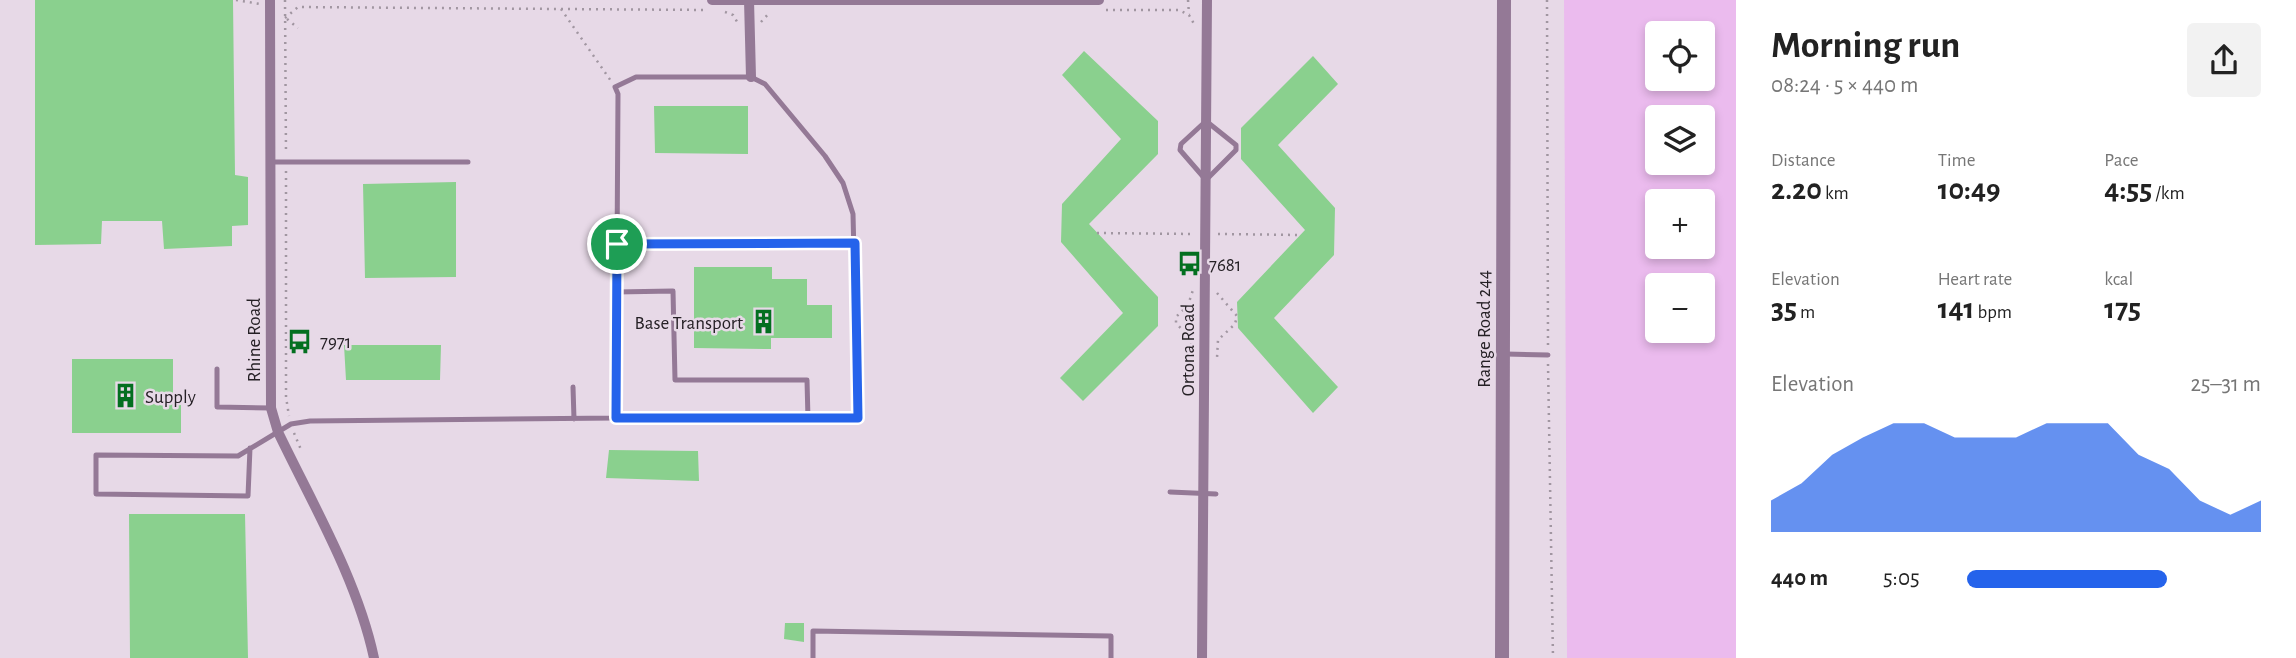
<!DOCTYPE html>
<meta charset="utf-8">
<style>
body{margin:0;font-family:"Alegreya Sans",sans-serif;background:#f2f2f2;color:#222;height:100vh;display:flex;flex-direction:column;font-size:26px;white-space:nowrap}
*{box-sizing:border-box;margin:0}
p{font-size:23px;color:#767676}
.icon{flex:none;width:38px;height:38px;fill:none;stroke:currentColor;stroke-width:2;stroke-linecap:round;stroke-linejoin:round}
.map{position:relative;flex:1;overflow:hidden}
.side{display:flex;flex-direction:column;background:#fff;width:560px}
.side>*{flex:none}
.tools{position:absolute;left:1645px;top:21px;display:grid;gap:14px}
.tools a{display:grid;place-items:center;width:70px;height:70px;border-radius:7px;background:#fff;box-shadow:0 4px 10px #0003;font-size:35px}
.pin{position:absolute;display:grid;place-items:center;width:60px;height:60px;color:#fff;margin:-30px;border:4px solid #fff;border-radius:50%;box-shadow:0 2px 7px #0007}
.round{display:grid;place-items:center;flex:none;width:74px;height:74px;border-radius:7px;background:#f2f2f2}
.overview{display:flex;align-items:center;justify-content:space-between;height:119px;padding:0 35px}
h1{font-size:38px;font-weight:700;line-height:52px}
.metrics{display:grid;grid-template-columns:repeat(3,1fr);gap:10px;height:119px;padding:7px 35px}
.metrics div{display:grid;align-content:center}
.metrics b{font-size:30px;font-weight:700}
.metrics small{font-size:19px;font-weight:400}
.metrics p{font-size:19px}
.chart{height:196px;padding:14px 35px}
.chart p{display:flex;justify-content:space-between}
.chart svg{width:100%;height:126px;margin-top:7px;fill:#2563eb;opacity:.7}
ul{padding:0 35px;list-style:none;font-size:23px}
li{display:grid;grid-template-columns:112px 84px 1fr;align-items:center;height:52px}
li i{height:18px;border-radius:9px;background:#2563eb}
main{display:flex;flex:1;min-height:0}
.map>svg:first-child{display:block}
</style>
<main>
<div class="map">
<svg width="1736" height="658" viewBox="0 0 1736 658">
<rect width="100%" height="100%" fill="#e7d9e7"/>
<path fill="#ebbbee" fill-rule="evenodd" d="M1564,0H1736V658H1567ZM1657,33H1703V79H1657ZM1657,117H1703V163H1657ZM1657,201H1703V247H1657ZM1657,285H1703V331H1657Z"/>
<path fill="#8ad08e" d="M35,0H233L235,175L248,177V225L232,226V246L164,249L162,221H102L101,244L35,245Z
M1084,51L1158,121V154L1089,224L1158,297V326L1083,401L1060,378L1123,313L1061,242L1062,204L1121,139L1062,75Z
M1313,56L1338,84L1278,145L1335,208L1334,255L1274,318L1338,387L1313,413L1238,328L1237,302L1305,230L1241,159V128Z
M654,106H748V154L655,153Z
M456,182V277L365,278L363,184Z
M694,267H772V279H807V305H832V338H771V349L694,348Z
M344,345H441L440,380H346Z
M72,359H173V395L181,397V433H72Z
M609,450L698,451L699,481L606,478Z
M129,514H245L248,658H130Z
M785,623H804V642L784,639Z"/>
<g fill="none" stroke-linecap="round" stroke-linejoin="round">
<path stroke="#a196a1" stroke-width="2.5" stroke-dasharray="2 5" stroke-linecap="butt" d="M236,0L260,4
M285,0L286,154
M1188,0L1189,14
M1547,0L1548,347
M561,9L708,10
M1106,10H1179L1189,15L1194,24
M725,12L733,15L739,25
M285,18L298,7L561,9L611,81
M287,19L298,28
M761,22L770,12
M286,171V397L289,416
M1097,233L1195,234
M1218,234L1300,235
M1217,293L1237,316L1235,324L1218,340L1217,358
M1192,345L1188,336L1176,323V317L1188,305L1193,290
M1548,364L1553,658
M294,433L302,452"/>
<path stroke="#947996" stroke-width="5" d="M1206,121L1236,145V150L1206,180L1180,150L1181,144Z
M270,162H468
M617,244L855,243
M616,292L673,291L675,380H807L808,419
M1506,354L1548,355
M217,369V407L271,408
M573,387L574,419
M250,448L248,496L96,494V455L238,456L291,424L310,421L616,418L618,94L615,87L636,77H751L765,84L825,156L843,183L853,214L858,418H616
M1170,492L1216,494
M813,658V631L1111,636V658"/>
<path stroke="#947996" stroke-width="10" d="M270,0L271,408L278,432C313,505 357,579 374,658
M712,0H1099
M749,0L751,77
M1202,658L1207,0"/>
<path stroke="#947996" stroke-width="14" d="M1502,658L1504,0"/>
</g>
<g fill="none" stroke-linecap="round" stroke-linejoin="round">
<defs>
<path id="route" d="M855,243L858,418H616L617,244Z"/>
</defs>
<use href="#route" stroke="#fff" stroke-width="14"/>
<use href="#route" stroke="#2563eb" stroke-width="9"/>
</g>
<defs>
<symbol id="bus-bare" viewBox="-9 -9 18 18"><path d="M-5-6H5V4H4V6H2V4H-2V6H-4V4H-5ZM-3.5-4V0h7V-4ZM-3.5 1.2v1.5H-2V1.2ZM2 1.2v1.5H3.5V1.2Z" fill="#036f20" stroke="#e7d9e7" stroke-width="2.5" paint-order="stroke"/></symbol>
<symbol id="building-bare" viewBox="-9 -9 18 18"><path d="M-4-6H4V6H1V3H-1V6H-4ZM-2.5-4.3h1.7v1.8h-1.7ZM.8-4.3h1.7v1.8H.8ZM-2.5-1h1.7V.8h-1.7ZM.8-1h1.7V.8H.8Z" fill="#036f20" stroke="#e7d9e7" stroke-width="2.5" paint-order="stroke"/></symbol>
</defs>
<g fill-rule="evenodd">
<use href="#bus-bare" x="1172" y="246" width="35" height="35"/>
<use href="#building-bare" x="746" y="304" width="35" height="35"/>
<use href="#bus-bare" x="282" y="324" width="35" height="35"/>
<use href="#building-bare" x="108" y="378" width="35" height="35"/>
</g>
<g text-anchor="middle" stroke-width="5" stroke-linejoin="round" paint-order="stroke">
<g font-size="19" fill="#252025" stroke="#e7d9e7" text-anchor="start">
<text x="1209" y="271">7681</text>
<text x="743" y="329" text-anchor="end">Base Transport</text>
<text x="320" y="348">7971</text>
<text x="145" y="403">Supply</text>
</g>
<g font-size="19" fill="#252025" stroke="#e7d9e7">
<text transform="translate(1483 329) rotate(-90)" y="7">Range Road 244</text>
<text transform="translate(253 340) rotate(-90)" y="7">Rhine Road</text>
<text transform="translate(1187 350) rotate(-90)" y="7">Ortona Road</text>
</g>
</g>
</svg>
<div class="tools">
<a><svg class="icon" aria-label="locate" viewBox="0 0 24 24"><circle cx="12" cy="12" r="6"/><path d="M12 2v4M12 18v4M2 12h4M18 12h4"/></svg></a>
<a><svg class="icon" aria-label="layers" viewBox="0 0 24 24"><path d="M12 4l9 5-9 5-9-5zM3 14l9 5 9-5"/></svg></a>
<a>+</a>
<a>−</a>
</div>
<div class="pin" style="left:617px;top:244px;background:#1e9e55"><svg class="icon" aria-label="arrive" viewBox="0 0 24 24"><path d="M6 21V4h12l-3 4 3 4H6"/></svg></div>
</div>
<section class="side">
<div class="overview"><div><h1>Morning run</h1><p>08:24 · 5 × 440 m</p></div><a class="round"><svg class="icon" aria-label="share" viewBox="0 0 24 24"><path d="M12 15V3M7 8l5-5 5 5M5 13v7h14v-7"/></svg></a></div>
<div class="metrics">
<div><p>Distance</p><b>2.20<small> km</small></b></div>
<div><p>Time</p><b>10:49</b></div>
<div><p>Pace</p><b>4:55<small> /km</small></b></div>
</div>
<div class="metrics">
<div><p>Elevation</p><b>35<small> m</small></b></div>
<div><p>Heart rate</p><b>141<small> bpm</small></b></div>
<div><p>kcal</p><b>175</b></div>
</div>
<div class="chart"><p><span>Elevation</span>25–31 m</p>
<svg viewBox="0 0 160 44" preserveAspectRatio="none"><path d="M0 44V33L10 27L20 17L30 11L40 6L50 6L60 11L70 11L80 11L90 6L100 6L110 6L120 17L130 22L140 33L150 38L160 33V44z"/></svg>
</div>
<ul>
<li><b>440 m</b>5:05<i style="width:68%"></i></li>
</ul>
</section>
</main>
